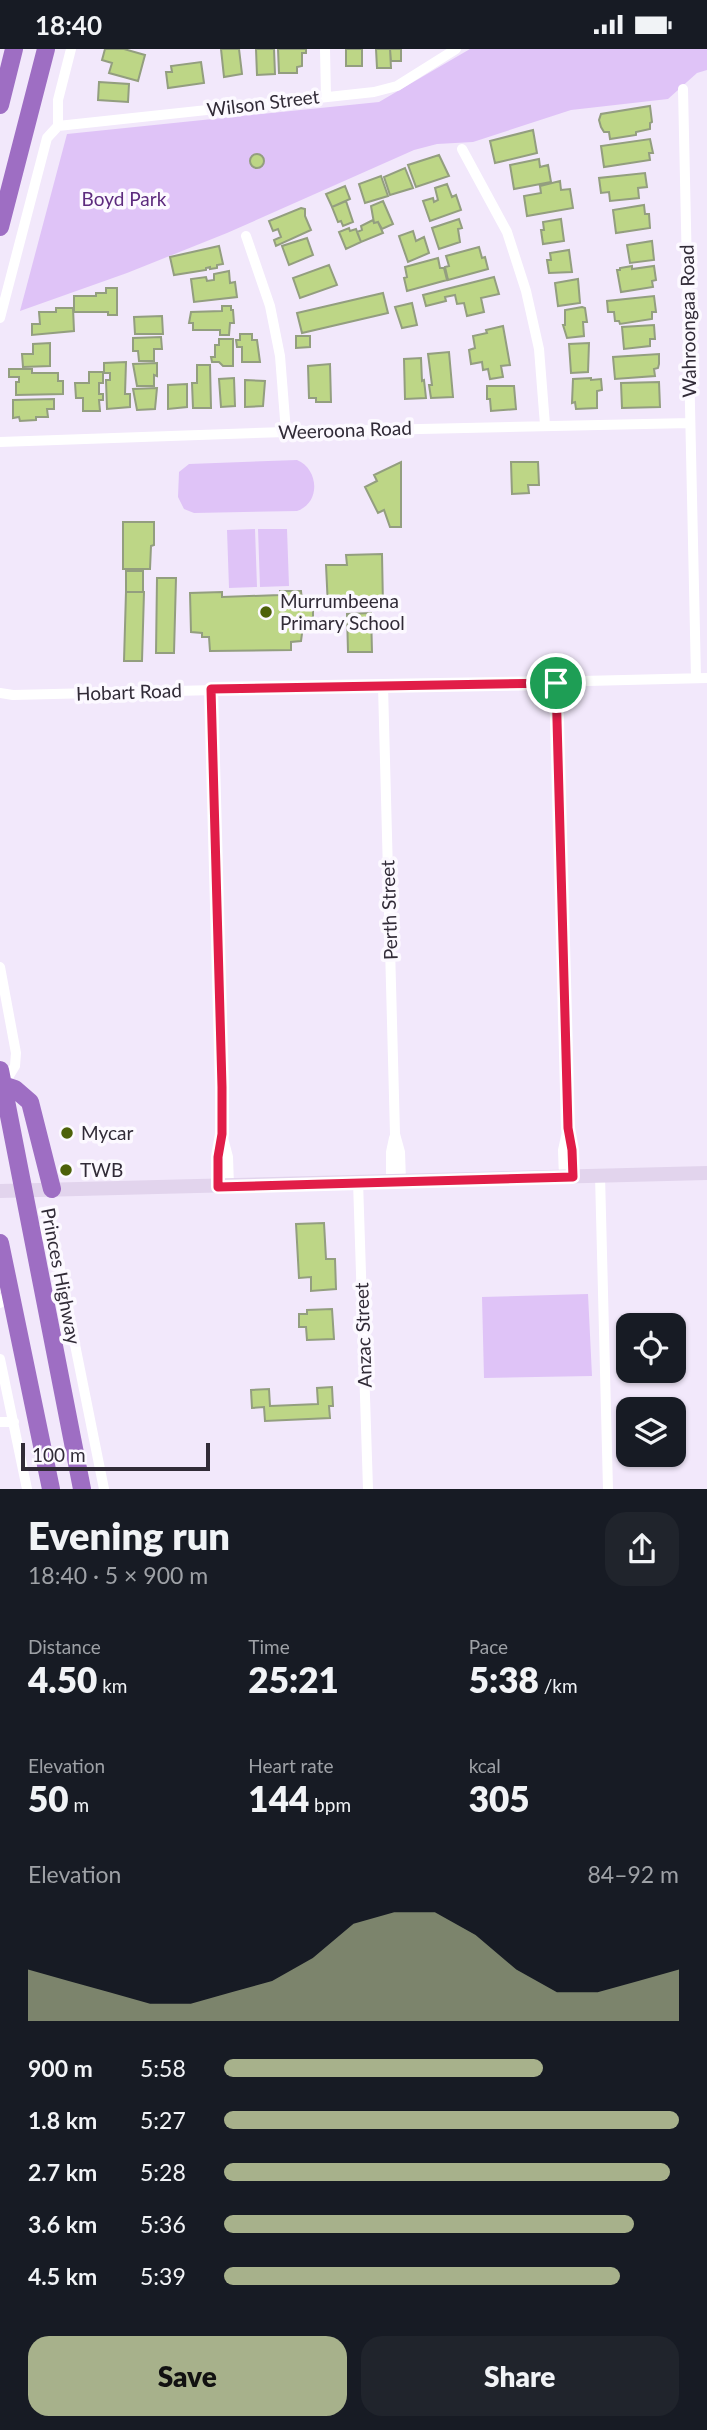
<!DOCTYPE html>
<meta charset="utf-8">
<style>
body{margin:0;font-family:Lato,sans-serif;background:#20242c;color:#f1f3f6;height:100vh;display:flex;flex-direction:column;font-size:26px;white-space:nowrap}
*{box-sizing:border-box;margin:0}
p{font-size:23px;color:#9ea1a6}
.icon{flex:none;width:38px;height:38px;fill:none;stroke:currentColor;stroke-width:2;stroke-linecap:round;stroke-linejoin:round}
.map{position:relative;height:1440px;overflow:hidden}
.details{display:flex;flex-direction:column;background:#171b24;flex:1}
.details>*{flex:none}
.controls{position:absolute;left:616px;top:1264px;display:grid;gap:14px}
.controls a{display:grid;place-items:center;width:70px;height:70px;border-radius:14px;background:#171b24;box-shadow:0 2px 5px #0004;font-size:35px}
.scale{position:absolute;left:21px;bottom:18px;width:189px;box-sizing:border-box;padding-left:7px;border:4px solid #312b37;border-top:0;font-size:19px;line-height:24px;white-space:nowrap;color:#312b37;-webkit-text-stroke:5px #fcf9ff;paint-order:stroke}
.pin{position:absolute;display:grid;place-items:center;width:60px;height:60px;color:#fff;margin:-30px;border:4px solid #fff;border-radius:50%;box-shadow:0 2px 7px #0007}
.round{display:grid;place-items:center;flex:none;width:74px;height:74px;border-radius:21px;background:#20242c}
.overview{display:flex;align-items:center;justify-content:space-between;height:119px;padding:0 28px}
h1{font-size:38px;font-weight:800;line-height:52px}
.figures{display:grid;grid-template-columns:repeat(3,1fr);gap:10px;height:119px;padding:7px 28px}
.figures div{display:grid;align-content:center}
.figures b{font-size:35px;font-weight:800}
.figures small{font-size:19px;font-weight:400}
.figures p{font-size:19px}
.chart{height:196px;padding:14px 28px}
.chart p{display:flex;justify-content:space-between}
.chart svg{width:100%;height:126px;margin-top:7px;fill:#a7b18b;opacity:.7}
.button{display:flex;gap:14px;margin-top:auto;padding:14px 28px}
.button a{flex:1;height:80px;border-radius:21px;background:#a7b18b;color:#111;font-size:28px;font-weight:800;line-height:80px;text-align:center}
.button a+a{background:#20242c;color:#f1f3f6}
ul{padding:0 28px;list-style:none;font-size:23px}
li{display:grid;grid-template-columns:112px 84px 1fr;align-items:center;height:52px}
li i{height:18px;border-radius:9px;background:#a7b18b}
.status{display:flex;justify-content:space-between;align-items:center;height:49px;padding:0 35px;background:#171b24;direction:ltr}
.status svg{height:19px;fill:currentColor}
.map>svg:first-child{display:block}
</style>
<div class="status"><b>18:40</b><svg viewBox="0 0 49 12"><path d="M0 12V9h3v3zM5 12V6h3v6zM10 12V3h3v9zM15 12V0h3v12zM26 1h20v11H26zM47 4h2v5h-2z"/></svg></div>
<div class="map">
<svg width="707" height="1440" viewBox="0 0 707 1440">
<rect width="100%" height="100%" fill="#f2e8fb"/>
<path fill="#dfc3f7" d="M470,0H707V21L697,24L668,50L571,61L473,93L437,95L414,101L227,184L127,224L20,262L67,85L379,53Z
M297,411C319,420 321,454 297,462L194,464L184,460L178,448L179,423L189,415Z
M255,480L257,538L229,539L227,481Z
M258,480H287L289,537L260,538Z
M588,1245L592,1327L484,1329L482,1248Z"/>
<path fill="#bdd686" stroke="#939e7f" stroke-width="2" d="M105,0H124L145,6L138,32L109,24L112,14L102,11Z
M221,0H239L242,25L224,28Z
M256,0H274L275,25L257,26Z
M278,0H306V4H302V17L297,18V24H279Z
M346,0H362V17H346Z
M376,0H390L391,19H377Z
M390,0H401V12H391Z
M201,13L204,34L168,39L166,23H172L171,17Z
M99,33L129,35L128,53L98,51Z
M650,57L652,73L650,74V80L636,83V86L610,90L609,83H604L601,78L599,71L601,65Z
M533,81L537,104L495,114L490,92Z
M650,90L653,104H649L650,111L604,118L601,97Z
M250 112a7 7 0 1 1 14 0a7 7 0 1 1-14 0Z
M439,106L449,127L416,138L408,116Z
M539,110L540,118L548,116L551,133L514,140L510,116Z
M405,119L413,139L390,146L384,128Z
M645,124L647,138L638,139L639,149L610,152L609,143L601,144L599,129Z
M381,127L388,147L365,154L359,135Z
M560,132L561,141L570,140L573,159L527,167L524,147L541,144L540,137Z
M447,135L452,148L456,146L461,161L430,172L423,152L433,149L434,153L438,151L435,139Z
M345,137L350,150L332,158L326,145Z
M346,152L353,173L343,177L341,172L338,173L332,158Z
M383,152L393,175L382,180L378,173L374,174L371,157Z
M644,156L645,165H649L650,179L616,184L613,161Z
M301,159L305,160V167L311,181L276,197L274,191L281,188L278,180L273,182L269,172Z
M459,170L462,179L458,180L460,193L439,200L432,179Z
M561,170L564,192L543,195L541,181H544L543,173Z
M373,171L374,174L378,173L383,184L361,193L357,183L362,181L361,177Z
M349,179L350,182L356,180L361,193L346,200L339,183Z
M413,182L416,192L424,188L429,204L408,213L399,187Z
M307,189L313,206L289,216L282,197Z
M652,192L654,211L630,214L627,196Z
M219,197L223,215L217,216V219L210,220V218L206,219V221L174,226L170,208Z
M479,198L482,209L485,208L488,220L448,231L445,218L449,217L446,207Z
M569,201L572,223L549,224L547,211H551L550,204Z
M438,209L440,219H444L447,231L407,242L404,229L407,228L405,218Z
M329,216L337,236L300,249L293,229Z
M632,217V220L654,217L656,231L652,232L653,238L621,243L617,221H620V219Z
M229,222L230,234L235,233L237,248L194,253L191,230L206,228L207,232L214,231V225Z
M494,228L499,245L481,249L484,263L467,267L464,254L457,255L455,246L445,248L446,252L426,257L423,246Z
M578,230L580,254L558,257L555,234Z
M106,239H117V266H108V263H74V247H96V244H106Z
M383,244L388,264L302,284L297,264Z
M654,247L656,263H652V270L620,275L619,272H615L614,263H608L607,252Z
M412,254L417,276L402,279L395,258Z
M222,257H231V261H233L234,274H230L229,286H220V281H193V274H189L191,263L222,262Z
M582,258L585,259L587,273H583L584,287L567,289L563,276H565V261Z
M56,259H73L74,282L32,286V275H40L39,263H56Z
M162,267L163,285H135L134,268Z
M654,276L655,290H650V297L624,300L622,278Z
M503,277L510,316L501,317L503,328L490,330L488,320L483,321L482,313L471,315L469,301L475,299L473,287L487,284L486,281Z
M240,285H252V291H257L260,313H242V298H237L236,291H240Z
M296,287H310V298L296,299Z
M161,288L162,300H154V312H139L138,302H133V289Z
M219,290H233V317H223L219,313H212L211,308H215V296H219Z
M50,294V317L23,318L22,305H33V295Z
M589,294L588,323L571,324L569,295Z
M449,303L453,348L431,349L429,336H432L428,305Z
M659,305V315L658,319L654,320L655,327L615,330L613,308Z
M421,309L422,332L424,331L426,349L405,350L404,310Z
M126,313L125,345H130V358L107,360L106,331H110V324H104V314Z
M157,314V327L154,326V337H137L133,315Z
M330,315L331,353H316V349H309L308,317Z
M197,316H210L211,359H193L192,334H197Z
M9,320H32V324H58V332H63V345L16,346V333H19V328H9Z
M89,323H103V334H99V345H103V351H99L100,362H83V349H76L75,334H89Z
M234,329L235,357L221,358L219,330Z
M591,329V331L601,330L602,341L597,342V359L576,360L575,353L572,354L573,330Z
M245,331L265,332L263,357L245,358Z
M659,333L660,358L622,359L621,334Z
M187,335V358L168,360V336Z
M487,337H514L516,360L491,362L490,350H487Z
M157,339L155,360L137,361L133,340Z
M54,350V360H47L48,368H36V371L20,372L19,368L13,369V351Z
M401,413V478H390L384,461L378,464L365,438L377,432L374,426Z
M511,413H538L539,436H528L529,444L512,445Z
M123,473H154V496L151,497L150,520H123Z
M382,505L383,557L328,558L326,516H347L346,506Z
M126,522H143V543H126Z
M157,529H176L174,604H156Z
M280,542H301L303,561L313,560V577H303L301,592L291,593V601L210,602L209,588H202V584L191,583L190,544L222,543V548L280,546Z
M126,543H144L142,612H124Z
M371,564L372,603H348L347,565Z
M324,1174L326,1210H335L336,1240L311,1242V1228L299,1229L296,1175Z
M332,1260L334,1290L307,1291L306,1278H299V1265H307V1261Z
M332,1338L333,1357H329L330,1369L265,1372L264,1358L252,1359L251,1341L269,1340L270,1357L318,1355L317,1339Z"/>
<g fill="none" stroke-linecap="round" stroke-linejoin="round">
<path stroke="#fff" stroke-width="10" d="M325,0L326,47
M683,40L696,629
M58,77L374,43L397,37L456,0
M462,100L507,183L526,242L539,300L545,376
M246,187L270,257L280,307L286,383
M0,269L47,89L58,77V51L71,0
M0,393L286,383L690,374
M556,633L568,1079L572,1101L573,1128
M383,637L395,1085L400,1103L401,1132
M211,640L222,1038V1085L218,1108V1137
M0,644L13,646L707,629
M0,918L16,1004L15,1017L4,1035
M223,1089L228,1108L229,1137
M600,1126L608,1440
M564,1128L563,1101L567,1083
M358,1132L368,1440
M391,1133V1103L394,1089
M32,1175L55,1196L104,1440
M0,1237L10,1241L0,1254
M0,1310L27,1440
M0,1373H14"/>
<path stroke="#e2d4ed" stroke-width="14" d="M0,1142L707,1124"/>
<path stroke="#9e6ec3" stroke-width="18" d="M0,56L14,0
M0,178L46,0
M0,1021L82,1440
M3,1036L15,1040L30,1053L52,1140
M0,1194L51,1440"/>
</g>
<g fill="none" stroke-linecap="round" stroke-linejoin="round">
<defs>
<path id="route" d="M556,634L568,1079L572,1101L573,1128L218,1138V1108L222,1085V1038L211,640Z"/>
</defs>
<use href="#route" stroke="#fff" stroke-width="14"/>
<use href="#route" stroke="#e11d48" stroke-width="9"/>
</g>
<g fill="#4d6109" stroke="#fcf9ff" stroke-width="2.5">
<circle cx="266" cy="563" r="7"/>
<circle cx="67" cy="1084" r="7"/>
<circle cx="66" cy="1121" r="7"/>
</g>
<g text-anchor="middle" stroke-width="7" stroke-linejoin="round" paint-order="stroke">
<g font-size="19" fill="#312b37" stroke="#fcf9ff">
<text transform="translate(263 54) rotate(-7)" y="7">Wilson Street</text>
<text transform="translate(688 272) rotate(-91)" y="7">Wahroongaa Road</text>
<text transform="translate(345 381) rotate(-2)" y="7">Weeroona Road</text>
<text transform="translate(129 643) rotate(-2)" y="7">Hobart Road</text>
<text transform="translate(389 861) rotate(-92)" y="7">Perth Street</text>
<text transform="translate(61 1227) rotate(79)" y="7">Princes Highway</text>
<text transform="translate(363 1286) rotate(-92)" y="7">Anzac Street</text>
</g>
<g font-size="19" fill="#5d2b7e" stroke="#fcf9ff">
<text x="124" y="157">Boyd Park</text>
</g>
<g font-size="19" fill="#312b37" stroke="#fcf9ff" text-anchor="start">
<text x="280" y="559">Murrumbeena<tspan x="280" dy="22">Primary School</tspan></text>
<text x="81" y="1091">Mycar</text>
<text x="80" y="1128">TWB</text>
</g>
</g>
</svg>
<div class="controls">
<a><svg class="icon" aria-label="locate" viewBox="0 0 24 24"><circle cx="12" cy="12" r="6"/><path d="M12 2v4M12 18v4M2 12h4M18 12h4"/></svg></a>
<a><svg class="icon" aria-label="layers" viewBox="0 0 24 24"><path d="M12 4l9 5-9 5-9-5zM3 14l9 5 9-5"/></svg></a>
</div>
<div class="scale">100 m</div>
<div class="pin" style="left:556px;top:634px;background:#1e9e55"><svg class="icon" aria-label="arrive" viewBox="0 0 24 24"><path d="M6 21V4h12l-3 4 3 4H6"/></svg></div>
</div>
<section class="details">
<div class="overview"><div><h1>Evening run</h1><p>18:40 · 5 × 900 m</p></div><a class="round"><svg class="icon" aria-label="share" viewBox="0 0 24 24"><path d="M12 15V3M7 8l5-5 5 5M5 13v7h14v-7"/></svg></a></div>
<div class="figures">
<div><p>Distance</p><b>4.50<small> km</small></b></div>
<div><p>Time</p><b>25:21</b></div>
<div><p>Pace</p><b>5:38<small> /km</small></b></div>
</div>
<div class="figures">
<div><p>Elevation</p><b>50<small> m</small></b></div>
<div><p>Heart rate</p><b>144<small> bpm</small></b></div>
<div><p>kcal</p><b>305</b></div>
</div>
<div class="chart"><p><span>Elevation</span>84–92 m</p>
<svg viewBox="0 0 160 44" preserveAspectRatio="none"><path d="M0 44V26L10 30L20 34L30 38L40 38L50 34L60 30L70 22L80 10L90 6L100 6L110 14L120 26L130 34L140 34L150 30L160 26V44z"/></svg>
</div>
<ul>
<li><b>900 m</b>5:58<i style="width:70%"></i></li>
<li><b>1.8 km</b>5:27<i style="width:100%"></i></li>
<li><b>2.7 km</b>5:28<i style="width:98%"></i></li>
<li><b>3.6 km</b>5:36<i style="width:90%"></i></li>
<li><b>4.5 km</b>5:39<i style="width:87%"></i></li>
</ul>
<div class="button"><a>Save</a><a>Share</a></div>
</section>
